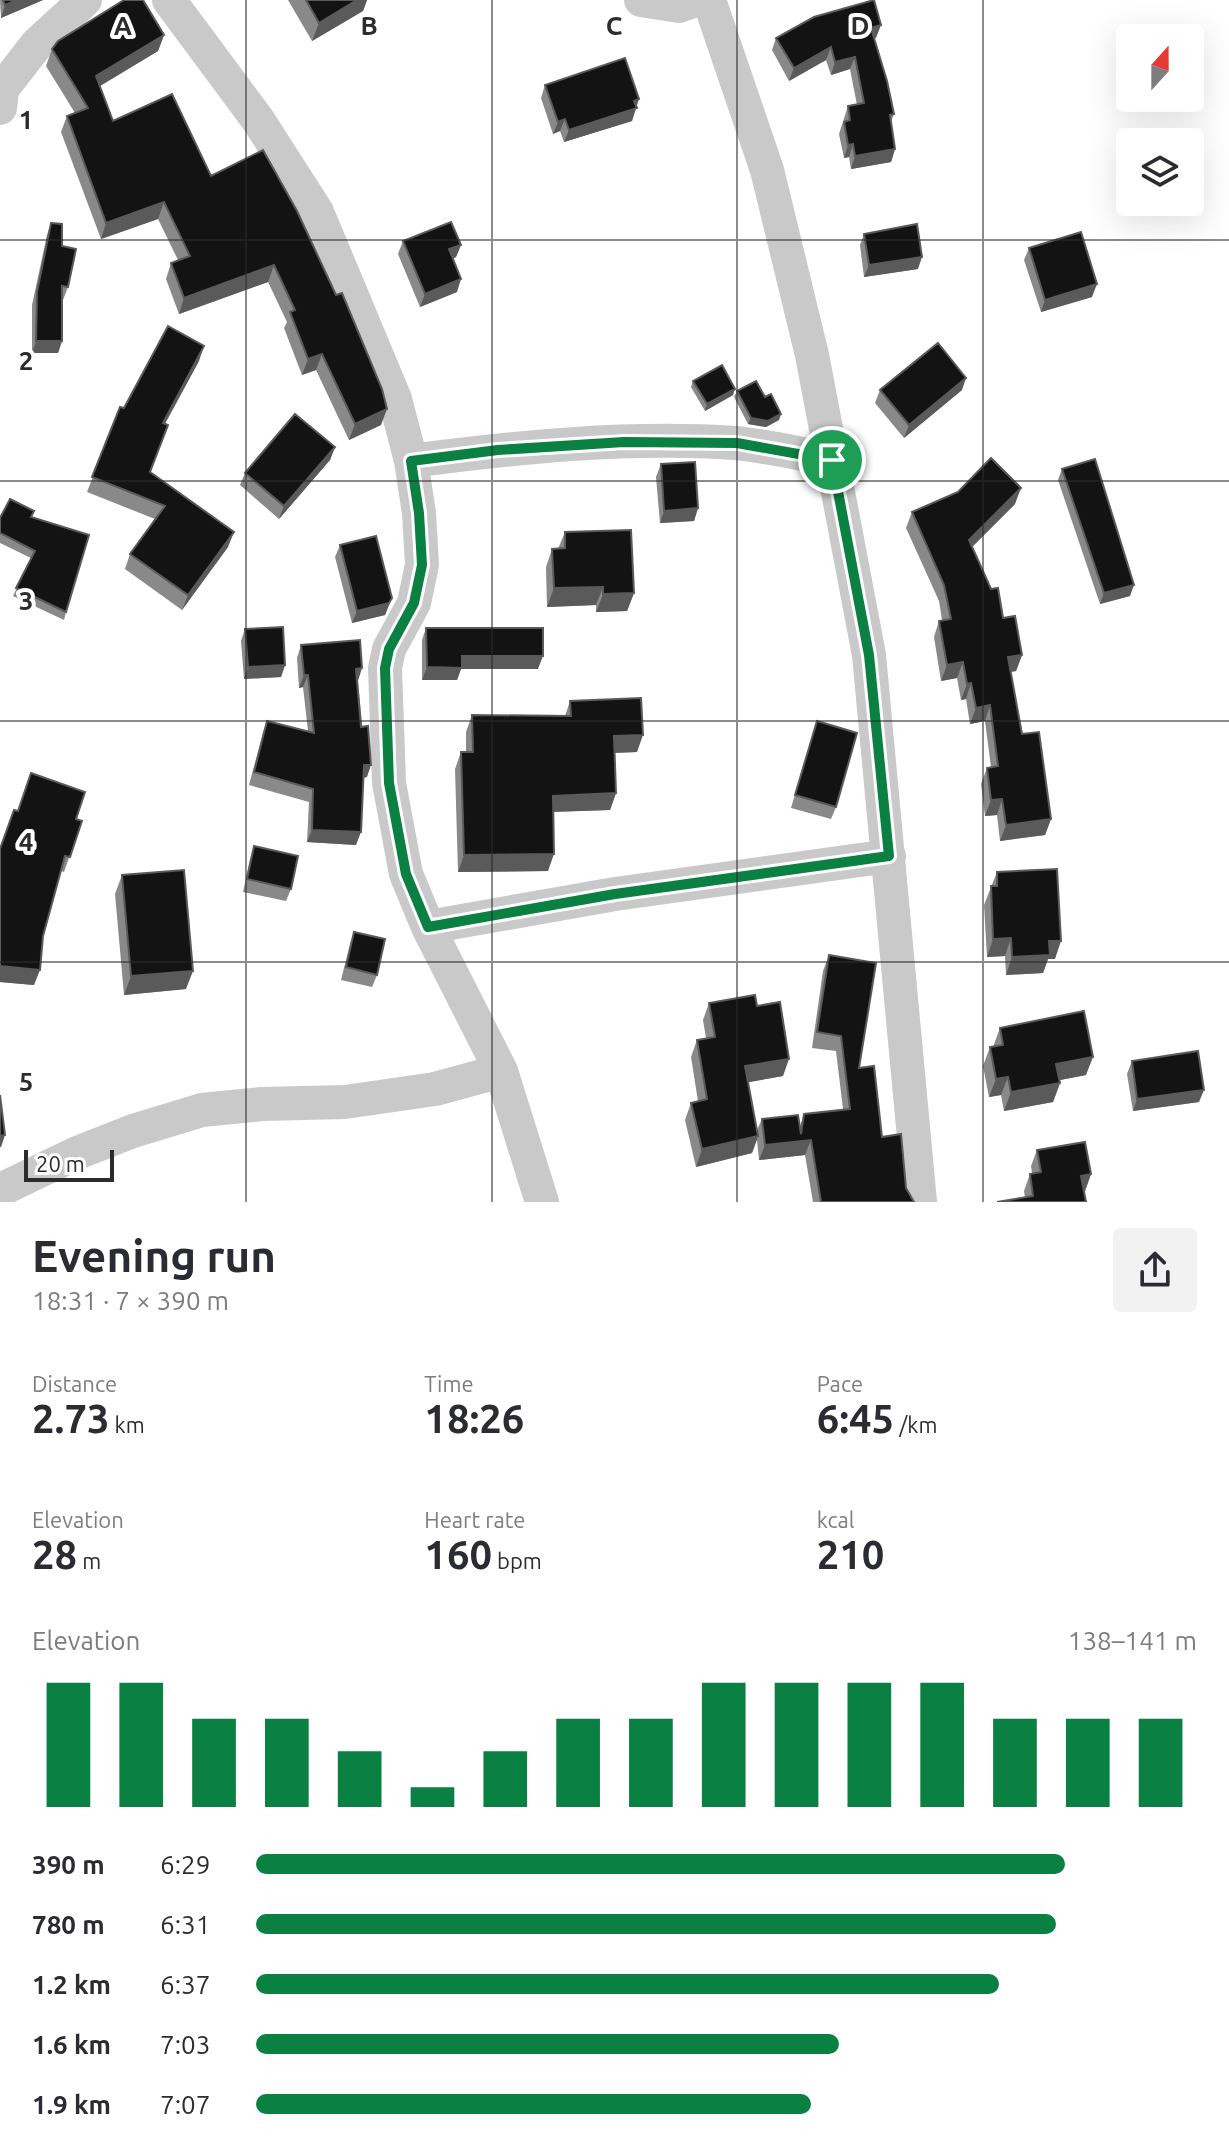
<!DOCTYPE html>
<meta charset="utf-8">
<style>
body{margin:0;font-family:Ubuntu,sans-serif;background:#f2f2f3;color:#2b2b33;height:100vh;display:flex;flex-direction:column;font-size:30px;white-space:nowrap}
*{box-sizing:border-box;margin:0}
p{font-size:26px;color:#7c7c81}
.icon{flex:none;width:44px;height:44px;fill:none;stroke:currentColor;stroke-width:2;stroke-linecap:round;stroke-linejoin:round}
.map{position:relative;height:1202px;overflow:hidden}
.sheet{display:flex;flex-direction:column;background:#fff;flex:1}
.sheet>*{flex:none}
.needle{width:52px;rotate:21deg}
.tools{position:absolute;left:1116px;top:24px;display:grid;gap:16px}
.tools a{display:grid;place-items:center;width:88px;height:88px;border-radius:8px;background:#fff;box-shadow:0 8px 32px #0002;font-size:40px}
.scale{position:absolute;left:24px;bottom:20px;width:90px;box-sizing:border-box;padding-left:8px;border:4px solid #2c2c2c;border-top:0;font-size:22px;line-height:28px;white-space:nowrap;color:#2c2c2c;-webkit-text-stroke:6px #fff;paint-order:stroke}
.pin{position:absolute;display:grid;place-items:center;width:68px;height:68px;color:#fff;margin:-34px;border:4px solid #fff;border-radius:50%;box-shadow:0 2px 8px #0007}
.round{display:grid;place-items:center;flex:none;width:84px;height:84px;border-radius:8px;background:#f2f2f3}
.head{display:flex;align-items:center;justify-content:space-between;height:136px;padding:0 32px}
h1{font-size:44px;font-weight:700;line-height:60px}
.metrics{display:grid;grid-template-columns:repeat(3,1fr);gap:12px;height:136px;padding:8px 32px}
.metrics div{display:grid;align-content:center}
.metrics b{font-size:40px;font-weight:700}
.metrics small{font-size:22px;font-weight:400}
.metrics p{font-size:22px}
.chart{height:224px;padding:16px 32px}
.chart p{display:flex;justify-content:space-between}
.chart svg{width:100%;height:144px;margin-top:8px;stroke:#0b8043;stroke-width:6}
ul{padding:0 32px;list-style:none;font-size:26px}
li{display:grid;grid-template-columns:128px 96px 1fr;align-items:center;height:60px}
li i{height:20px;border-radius:10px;background:#0b8043}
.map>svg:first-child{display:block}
</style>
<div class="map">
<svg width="1229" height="1202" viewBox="0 0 1229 1202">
<rect width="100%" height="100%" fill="#fff"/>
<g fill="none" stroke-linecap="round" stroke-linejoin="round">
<path stroke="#c9c9c9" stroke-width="34" d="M169,0L258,120L317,212L395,399L411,461L419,513L422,565L414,603L389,649L385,668L389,783L406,874L428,927L501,1071L542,1202
M641,0L679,6L696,0
M709,0L767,170L812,355L869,655L920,1202
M0,108L2,89L37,44L85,0
M411,461C517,447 628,436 735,443C768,446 801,454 832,460
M428,927L615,894L889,856
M0,1190L77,1153L133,1131L202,1110L262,1104L345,1102L435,1089L501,1071"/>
</g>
<path fill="#898989" d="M0,0H43L1,18Z
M288,0H367L363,11L312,41Z
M164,35L158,51L100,86L113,121L211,176L263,150L381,425L349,440L316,370L302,375L284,328L287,322L268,282L179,314L166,279L171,263L178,260L158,219L101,239L61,132L67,116L75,113L46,66L52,49Z
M776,38H876H874L894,114L891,122L895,149L891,162L851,169L849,157L844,158L839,134L848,106L857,105L850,69L831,75L826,60L789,81L772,50Z
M545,85L636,106L632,121L564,142L560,131L553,134L541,98Z
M51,223L62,246L68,287L63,300L62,299V341L58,353H32V305L47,235Z
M864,234L918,269L864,277L860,245Z
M403,241L461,245L456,257L453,259L457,292L420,307L398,254Z
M1029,248L1092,297L1041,312L1024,260Z
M199,361L165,424L151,472L228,547L182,610L125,569L130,554L155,519L87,492L120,407L124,408Z
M693,381L733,395L705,411L691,387Z
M880,390H962L904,438L875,403Z
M737,391L779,420L766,427L748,424L734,397Z
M335,447L330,460L279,519L240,485L245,473Z
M661,464L698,508L694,521L660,523L656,477Z
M1062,469L1130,596L1100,604L1058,480Z
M1015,504L972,547L1003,618L1022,655L1016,671L1011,672L1022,734L1051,819L1045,835L1000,841L997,815L985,816L981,784L987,768L991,767L985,721L970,724L966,699L961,700L957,678L941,681L934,637L939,621L942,620L939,601L906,528L912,512Z
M34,511L31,517L66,612L64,620L13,596L31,558L0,543V518Z
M565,532L634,593L627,611L596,612V605L547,607L546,567L552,549H558Z
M340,545L387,610L385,615L352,623L335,557Z
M426,628L538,669H461L457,680H422V640Z
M245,629L285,665L281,677L244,679L241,641Z
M301,645L358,681L367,777L363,778L356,845L307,842L309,802L249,785L263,733L267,721L308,731L303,687L299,688L297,658Z
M570,701L637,752L614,753L616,793L610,810L553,812L548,871L458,872L455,769L461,752H466V732L472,715L565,716Z
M817,721L836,807L831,819L791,808Z
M76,819L82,821L64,872L61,871L43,936L34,985L0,982V848Z
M254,846L291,889L286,901L243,892L250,859Z
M997,872L1055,959H1048L1043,973L1006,975L1005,956L987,957L984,905Z
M122,875L186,989L124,995L115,894Z
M354,932L377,975L372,987L341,980L350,944Z
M829,955L859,1068L882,1137L906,1188L914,1202H813L805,1155L759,1160L757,1140L752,1153L696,1167L685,1120L691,1103L698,1101L691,1057L697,1040L706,1038L703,1020L709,1003L757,1006L783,1076L748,1082L757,1130L762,1119L800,1126L804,1114L843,1109L836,1051L812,1048L823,971Z
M1000,1028L1086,1075L1060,1080V1083L1053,1102L1004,1111L1001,1095L989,1097L983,1066L990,1047H993Z
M1132,1061L1199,1102L1133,1111L1127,1074Z
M1037,1150L1091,1174L1085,1191L1025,1198L1024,1191L1030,1174L1032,1173L1031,1166Z"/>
<path fill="#5a5a5a" d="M17,0H43L1,18L5,5Z
M357,0H367L363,11L312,41L319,23Z
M881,25L876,38L866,40L871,28Z
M164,35L158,51L90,92L96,76Z
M831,47L826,60L789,81L794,68Z
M855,57L850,69L831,75L835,62Z
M639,99L632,121L564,142L569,130Z
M565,119L560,131L553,134L558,122Z
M853,144L849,157L844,158L848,145Z
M895,149L891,162L851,169L855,156Z
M164,202L158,219L101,239L106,223Z
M461,245L456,257L445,262L449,249Z
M922,257L918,269L864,277L869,265Z
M274,265L268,282L179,314L184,298Z
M461,279L457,292L420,307L425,294Z
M1097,284L1092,297L1041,312L1045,300Z
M36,341H62L58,353H32Z
M204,346L199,361L157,438L163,423Z
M322,354L316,370L302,375L308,359Z
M966,378L962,390L904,438L909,425Z
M735,389L733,395L705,411L707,404Z
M387,409L381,425L349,440L355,424Z
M781,414L779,420L766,427L748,424L751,418Z
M335,447L330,460L279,519L284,506Z
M1021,488L1015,504L963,556L969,540Z
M698,508L694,521L660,523L664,511Z
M234,532L228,547L182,610L188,595Z
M1134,585L1130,596L1100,604L1104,593Z
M603,587L596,605L547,607L554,588Z
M634,593L627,611L596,612L603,594Z
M392,598L385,615L352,623L357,611Z
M1022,655L1016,671L1002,673L1008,657Z
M462,656H543L538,669H461L457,680H422L427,667Z
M963,662L957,678L941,681L947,665Z
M285,665L281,677L244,679L248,667Z
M362,668L358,681H351L356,669Z
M304,675H308L303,687L299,688Z
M971,683L966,699L961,700L967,684Z
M990,705L985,721L970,724L976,708Z
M643,735L637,752L608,753L614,736Z
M364,765H371L367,777L359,778Z
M616,793L610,810L547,812L553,796Z
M1002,799L997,815L985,816L991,800Z
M1051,819L1045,835L1000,841L1006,825Z
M312,830L361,832L356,845L307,842Z
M554,854L548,871L458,872L464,855Z
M1011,938L1005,956L987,957L993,939Z
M1049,941H1061L1055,959H1048L1043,973L1006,975L1012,957Z
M0,966L40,970L34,985L0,982Z
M193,971L186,989L124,995L131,976Z
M1093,1057L1086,1075L1050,1082L1056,1064Z
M789,1059L783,1076L739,1084L745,1066Z
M1008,1077L1001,1095L989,1097L996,1079Z
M1060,1083L1053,1102L1004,1111L1011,1092Z
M1204,1090L1199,1102L1133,1111L1137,1099Z
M5,1135L1,1147H0V1136Z
M758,1136L752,1153L696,1167L702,1149Z
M811,1140L805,1155L759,1160L765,1145Z
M1091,1174L1085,1191L1075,1192L1081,1176Z"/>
<path fill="#131313" stroke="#5a5a5a" stroke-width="2" d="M3,0H17L5,5Z
M124,0H143L164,35L96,76L113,121L172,94L211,176L263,150L297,211L336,295L342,293L382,389L387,409L355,424L322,354L308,359L290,312L295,310L274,265L184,298L171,263L190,256L164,202L106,223L67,116L88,108L52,49L58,41Z
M306,0H357L319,23Z
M874,0L881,25L871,28L887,81L894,114L890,115L895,149L855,156L853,144L848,145L844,122L850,120L848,106L864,103L855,57L835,62L831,47L794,68L776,38L814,17Z
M625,58L639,99L634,101L637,108L569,130L565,119L558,122L545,85Z
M451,222L461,245L449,249L461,279L425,294L403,241Z
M51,223L62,224V246L76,249L68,287L62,286V341H36L37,292Z
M917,224L922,257L869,265L864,234Z
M1081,232L1097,284L1045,300L1029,248Z
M168,326L204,346L163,423L168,425L150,472L234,532L188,595L130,554L165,506L92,477L120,407L124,408Z
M938,343L966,378L909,425L880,390Z
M722,365L735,389L707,404L693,381Z
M756,381L765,397L771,394L781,414L768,421L751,418L737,391Z
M295,414L335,447L284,506L245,473Z
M991,458L1021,488L969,540L991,589L998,588L1003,618L1015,616L1022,655L1008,657L1022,734L1039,732L1051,819L1006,825L1002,799L991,800L987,768L998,766L990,705L976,708L971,683L967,684L963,662L947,665L939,621L951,619L944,585L912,512L958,492Z
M1095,459L1134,585L1104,593L1062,469Z
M695,462L698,508L664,511L661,464Z
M10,499L34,511L31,517L89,535L66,612L16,588L35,551L0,533V518Z
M631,530L634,593L603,594V587L554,588L552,549L565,548V532Z
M376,536L392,598L389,603L357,611L340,545Z
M283,627L285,665L248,667L245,629Z
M426,628H543V656H462V668L427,667Z
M360,640L362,668L356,669L361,727L368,726L371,765H364L361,832L312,830L313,789L254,772L267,721L314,733L308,675H304L301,645Z
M641,698L643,735L614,736L616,793L553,796L554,854L464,855L461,752H473L472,715L571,716L570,701Z
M817,721L857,733L836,807L795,795Z
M31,773L85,792L76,819L82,821L70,857L65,856L43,936L40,970L0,966V849L14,810L18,811Z
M254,846L298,856L291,889L247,879Z
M1057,869L1061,941H1049L1050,955L1012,957L1011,938L993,939L991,886H997V872Z
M184,870L193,971L131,976L122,875Z
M354,932L385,939L377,975L346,967Z
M829,955L876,963L859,1068L874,1066L882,1137L901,1134L906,1188L914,1202H821L811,1140L765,1145L762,1119L798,1115L801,1134L804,1114L850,1109L841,1036L817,1032Z
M755,995L757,1006L780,1002L789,1059L745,1066L758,1136L702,1149L691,1103L707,1099L697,1040L715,1037L709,1003Z
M1084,1011L1093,1057L1056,1064L1060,1083L1011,1092L1008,1077L996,1079L990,1047L1003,1045L1000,1028Z
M1198,1051L1204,1090L1137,1099L1132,1061Z
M0,1095L5,1135L0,1136Z
M1085,1142L1091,1174L1081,1176L1086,1202H997L1033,1196L1030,1174L1041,1172L1037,1150Z"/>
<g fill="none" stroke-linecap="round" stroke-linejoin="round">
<defs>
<path id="route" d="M624,442L737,443L832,460L869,655L889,856L615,894L428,927L406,874L389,783L385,668L389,649L414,603L422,565L419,513L411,461L498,450Z"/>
</defs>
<use href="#route" stroke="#fff" stroke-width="16"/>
<use href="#route" stroke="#0b8043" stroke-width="10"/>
</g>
<path fill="none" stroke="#2c2c2c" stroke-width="2" stroke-opacity="0.55" d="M246,0V1202M492,0V1202M737,0V1202M983,0V1202M0,240H1229M0,481H1229M0,721H1229M0,962H1229"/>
<g font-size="26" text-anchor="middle" font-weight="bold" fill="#2c2c2c" stroke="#fff" stroke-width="8" stroke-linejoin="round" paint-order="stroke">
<text x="123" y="35">A</text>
<text x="369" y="35">B</text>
<text x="614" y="35">C</text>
<text x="860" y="35">D</text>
<text x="26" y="129">1</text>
<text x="26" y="370">2</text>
<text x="26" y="610">3</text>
<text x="26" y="851">4</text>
<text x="26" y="1091">5</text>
</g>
</svg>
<div class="tools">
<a><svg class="needle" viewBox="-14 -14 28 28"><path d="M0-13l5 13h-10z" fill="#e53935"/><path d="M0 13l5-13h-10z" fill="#7c7c81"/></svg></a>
<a><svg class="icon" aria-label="layers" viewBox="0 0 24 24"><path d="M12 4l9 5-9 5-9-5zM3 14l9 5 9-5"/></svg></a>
</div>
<div class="scale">20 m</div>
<div class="pin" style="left:832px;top:460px;background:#1e9e55"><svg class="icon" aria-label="arrive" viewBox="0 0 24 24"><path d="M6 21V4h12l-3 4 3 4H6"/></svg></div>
</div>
<section class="sheet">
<div class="head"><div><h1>Evening run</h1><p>18:31 · 7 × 390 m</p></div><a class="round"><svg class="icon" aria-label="share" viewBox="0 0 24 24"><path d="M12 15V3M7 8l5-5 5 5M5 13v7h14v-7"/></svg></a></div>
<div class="metrics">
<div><p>Distance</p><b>2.73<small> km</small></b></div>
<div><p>Time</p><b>18:26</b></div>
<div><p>Pace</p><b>6:45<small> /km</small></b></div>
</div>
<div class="metrics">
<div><p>Elevation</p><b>28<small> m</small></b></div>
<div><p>Heart rate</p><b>160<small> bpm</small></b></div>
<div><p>kcal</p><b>210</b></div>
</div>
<div class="chart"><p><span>Elevation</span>138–141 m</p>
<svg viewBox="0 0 160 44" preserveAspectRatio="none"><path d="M5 44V6M15 44V6M25 44V17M35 44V17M45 44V27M55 44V38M65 44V27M75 44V17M85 44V17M95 44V6M105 44V6M115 44V6M125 44V6M135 44V17M145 44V17M155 44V17"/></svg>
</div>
<ul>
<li><b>390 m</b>6:29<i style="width:86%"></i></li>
<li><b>780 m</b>6:31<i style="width:85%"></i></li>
<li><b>1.2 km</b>6:37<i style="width:79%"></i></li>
<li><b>1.6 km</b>7:03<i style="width:62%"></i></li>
<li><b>1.9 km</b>7:07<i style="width:59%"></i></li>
</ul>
</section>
